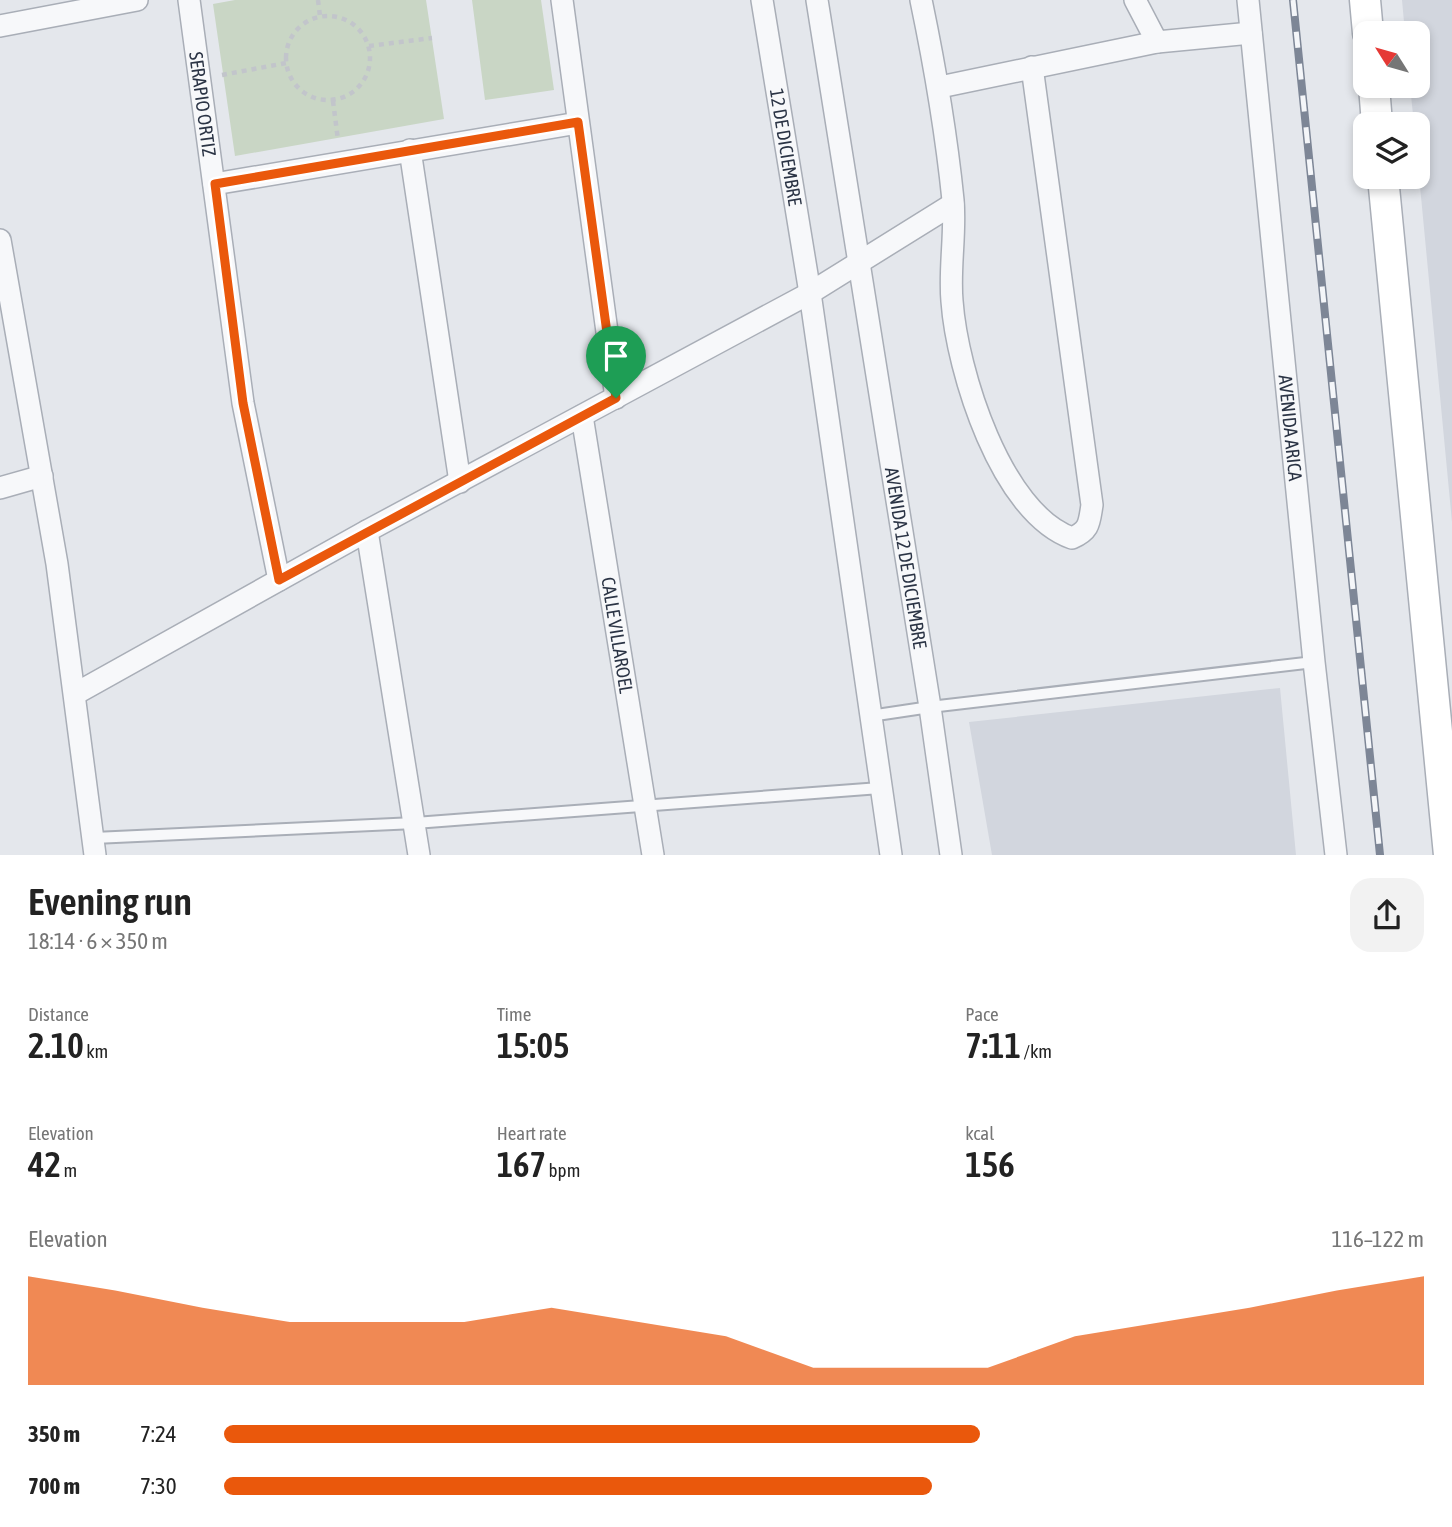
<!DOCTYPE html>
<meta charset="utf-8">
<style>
body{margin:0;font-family:"Asap Condensed",sans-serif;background:#f2f2f2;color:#222;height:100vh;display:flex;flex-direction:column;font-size:26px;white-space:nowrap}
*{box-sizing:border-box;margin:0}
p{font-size:23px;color:#767676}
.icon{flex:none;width:38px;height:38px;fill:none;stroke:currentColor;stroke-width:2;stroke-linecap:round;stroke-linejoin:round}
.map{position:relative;height:855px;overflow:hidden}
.side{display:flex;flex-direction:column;background:#fff;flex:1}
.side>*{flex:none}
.needle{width:46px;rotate:307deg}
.buttons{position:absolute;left:1353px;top:21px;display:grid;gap:14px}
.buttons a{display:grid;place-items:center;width:77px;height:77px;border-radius:14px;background:#fff;box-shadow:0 4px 10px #0003;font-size:35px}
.pin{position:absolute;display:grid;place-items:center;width:60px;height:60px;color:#fff;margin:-72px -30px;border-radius:50% 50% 50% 0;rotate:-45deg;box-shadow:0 0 7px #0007}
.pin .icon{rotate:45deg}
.round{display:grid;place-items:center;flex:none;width:74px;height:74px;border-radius:21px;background:#f2f2f2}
.summary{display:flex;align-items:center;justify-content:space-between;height:119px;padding:0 28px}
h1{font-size:38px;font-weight:600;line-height:52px}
.metrics{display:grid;grid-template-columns:repeat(3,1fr);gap:10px;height:119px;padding:7px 28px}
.metrics div{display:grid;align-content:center}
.metrics b{font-size:35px;font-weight:600}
.metrics small{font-size:19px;font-weight:400}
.metrics p{font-size:19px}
.chart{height:196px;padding:14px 28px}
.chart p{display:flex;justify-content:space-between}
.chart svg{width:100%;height:126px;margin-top:7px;fill:#ea580c;opacity:.7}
ul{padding:0 28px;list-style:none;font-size:23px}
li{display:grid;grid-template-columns:112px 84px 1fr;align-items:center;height:52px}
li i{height:18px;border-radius:9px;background:#ea580c}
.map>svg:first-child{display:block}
</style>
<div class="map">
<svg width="1452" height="855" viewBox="0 0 1452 855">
<rect width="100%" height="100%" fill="#e4e7ec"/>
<path fill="#d2d6de" d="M1402,0H1452V522L1418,165V124H1414L1410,86H1418V33H1405Z
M1280,688L1296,855H992L969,722Z"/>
<path fill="#c9d6c5" d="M235,0H426L444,119L235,156L213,4Z
M472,0H541L554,90L485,100Z"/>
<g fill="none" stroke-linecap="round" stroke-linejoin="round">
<defs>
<path id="service" d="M870,716L930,707L1314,662
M94,838L415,823L880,788"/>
<g id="minor">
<path id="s1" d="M189,0L243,403L279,580"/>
<path d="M562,0L616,398"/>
<path id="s2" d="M762,0L810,293L891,855"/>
<path id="s3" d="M817,0L930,707L951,855"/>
<path d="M921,0C935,67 946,131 953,200C956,233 949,268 952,301C957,371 1001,513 1072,538C1090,530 1089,523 1092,505L1032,67"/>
<path d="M1135,0L1157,42"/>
<path id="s4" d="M1248,0L1314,662L1336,855"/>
<path d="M0,26L137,0"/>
<path d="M940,87L1157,42L1251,33"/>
<path d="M410,150L460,482"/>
<path d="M214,184L578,123"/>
<path d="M0,240L57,564L95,855"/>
<path id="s5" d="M582,416L653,855"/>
<path d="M0,488L42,476"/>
<path d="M367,531L419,855"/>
<path d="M75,694L367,531L810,293L953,204"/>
</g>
<path id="secondary" d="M1365,0L1368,33
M1374,86L1377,124
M1383,177L1449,855"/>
</defs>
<use href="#service" stroke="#a9aeb7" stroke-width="14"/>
<use href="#minor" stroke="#a9aeb7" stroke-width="24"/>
<use href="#secondary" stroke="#a9aeb7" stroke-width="33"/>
<path stroke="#c2c5cb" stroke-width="4.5" stroke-dasharray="5 5" stroke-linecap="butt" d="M318,0L320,16
M286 58a42 42 0 1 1 84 0a42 42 0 1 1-84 0Z
M369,46L432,38
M222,75L286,63
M333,101L338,140"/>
<use href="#service" stroke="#f7f8fa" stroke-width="10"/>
<use href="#minor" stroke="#f7f8fa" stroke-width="21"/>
<use href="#secondary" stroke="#fff" stroke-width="30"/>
<defs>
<path id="rail" d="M1293,0L1380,855"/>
</defs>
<use href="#rail" stroke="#7d8696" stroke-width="8"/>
<use href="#rail" stroke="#f4f6f9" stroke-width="5" stroke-dasharray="16" stroke-linecap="butt"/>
</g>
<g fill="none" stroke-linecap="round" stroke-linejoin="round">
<defs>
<path id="route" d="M578,122L616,398L279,580L243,403L215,184Z"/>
</defs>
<use href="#route" stroke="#fff" stroke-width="14"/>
<use href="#route" stroke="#ea580c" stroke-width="9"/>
</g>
<g text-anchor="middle" stroke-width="6" stroke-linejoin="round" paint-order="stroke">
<g font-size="19" fill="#2b3445" stroke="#f4f6f9">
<text dy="7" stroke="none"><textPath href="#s1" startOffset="105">SERAPIO ORTIZ</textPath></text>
<text dy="7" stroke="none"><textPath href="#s2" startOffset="149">12 DE DICIEMBRE</textPath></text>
<text dy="7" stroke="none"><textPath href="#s4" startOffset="430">AVENIDA ARICA</textPath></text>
<text dy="7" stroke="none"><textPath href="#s3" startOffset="565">AVENIDA 12 DE DICIEMBRE</textPath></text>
<text dy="7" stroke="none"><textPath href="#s5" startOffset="222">CALLE VILLAROEL</textPath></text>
</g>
</g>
</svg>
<div class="buttons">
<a><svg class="needle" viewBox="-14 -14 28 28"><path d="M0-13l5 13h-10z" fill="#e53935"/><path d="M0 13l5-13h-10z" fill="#767676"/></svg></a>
<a><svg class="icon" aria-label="layers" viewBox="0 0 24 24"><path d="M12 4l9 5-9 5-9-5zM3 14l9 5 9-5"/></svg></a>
</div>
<div class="pin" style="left:616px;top:398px;background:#1e9e55"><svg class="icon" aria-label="arrive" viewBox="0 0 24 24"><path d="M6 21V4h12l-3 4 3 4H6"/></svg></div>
</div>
<section class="side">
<div class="summary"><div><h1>Evening run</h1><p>18:14 · 6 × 350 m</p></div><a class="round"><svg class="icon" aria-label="share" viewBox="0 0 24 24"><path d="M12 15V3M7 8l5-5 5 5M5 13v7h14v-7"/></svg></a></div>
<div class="metrics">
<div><p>Distance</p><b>2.10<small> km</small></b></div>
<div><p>Time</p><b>15:05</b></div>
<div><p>Pace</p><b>7:11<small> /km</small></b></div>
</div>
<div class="metrics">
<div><p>Elevation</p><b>42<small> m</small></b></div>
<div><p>Heart rate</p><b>167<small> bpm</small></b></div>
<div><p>kcal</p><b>156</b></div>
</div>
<div class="chart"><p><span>Elevation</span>116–122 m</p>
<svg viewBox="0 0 160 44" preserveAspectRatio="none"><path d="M0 44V6L10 11L20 17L30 22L40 22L50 22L60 17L70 22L80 27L90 38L100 38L110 38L120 27L130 22L140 17L150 11L160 6V44z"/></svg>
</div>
<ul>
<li><b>350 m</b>7:24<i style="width:63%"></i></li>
<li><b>700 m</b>7:30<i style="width:59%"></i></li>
</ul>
</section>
